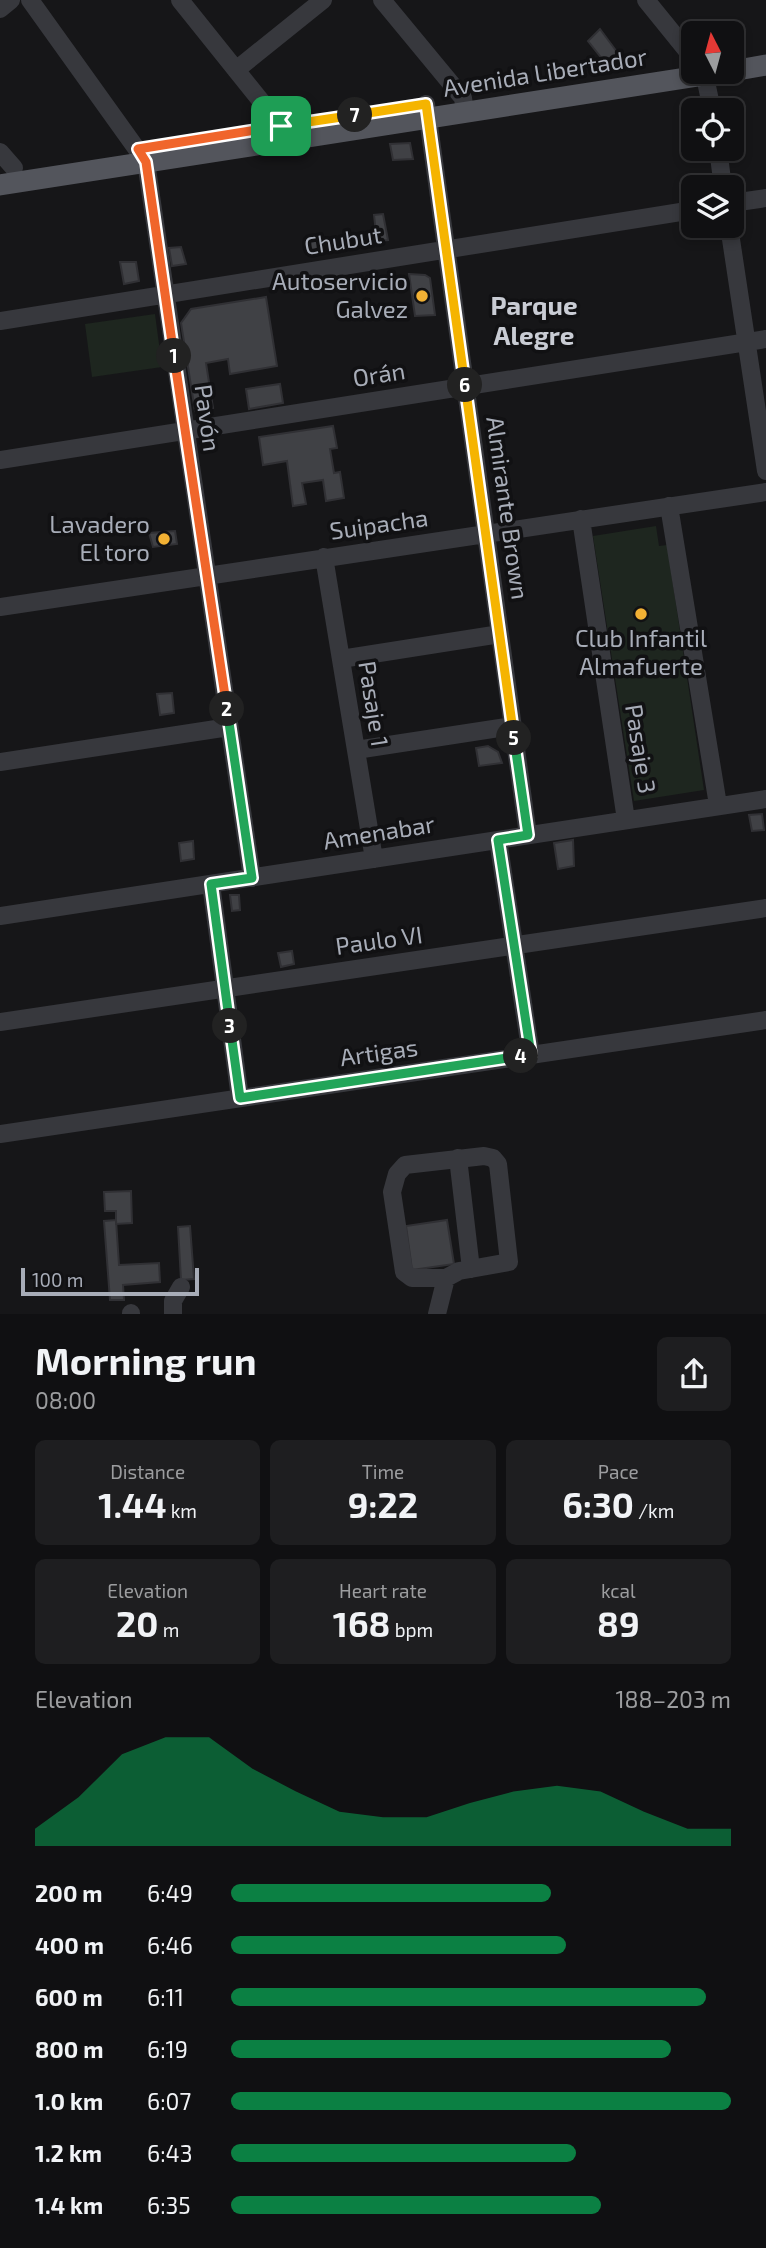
<!DOCTYPE html>
<meta charset="utf-8">
<style>
body{margin:0;font-family:"Exo 2",sans-serif;background:#1e1e20;color:#f1f3f6;height:100vh;display:flex;flex-direction:column;font-size:26px;white-space:nowrap}
*{box-sizing:border-box;margin:0}
p{font-size:23px;color:#9c9d9f}
.icon{flex:none;width:38px;height:38px;fill:none;stroke:currentColor;stroke-width:2;stroke-linecap:round;stroke-linejoin:round}
.map{position:relative;height:1314px;overflow:hidden}
.drawer{display:flex;flex-direction:column;background:#101012;flex:1}
.drawer>*{flex:none}
.needle{width:46px;rotate:354deg}
.controls{position:absolute;left:681px;top:21px;display:grid;gap:14px}
.controls a{display:grid;place-items:center;width:63px;height:63px;border-radius:10px;background:#101012;box-shadow:0 4px 10px #0003,0 0 0 2px #303032;font-size:35px}
.scale{position:absolute;left:21px;bottom:18px;width:178px;box-sizing:border-box;padding-left:7px;border:4px solid #a8adb8;border-top:0;font-size:19px;line-height:24px;white-space:nowrap;color:#a8adb8;-webkit-text-stroke:5px #111113;paint-order:stroke}
.pin{position:absolute;display:grid;place-items:center;width:60px;height:60px;color:#fff;margin:-30px;border-radius:14px;box-shadow:0 4px 10px #0006}
.km{position:absolute;width:35px;height:35px;margin:-18px;border-radius:50%;background:#222;color:#fff;font-size:19px;line-height:35px;text-align:center}
.round{display:grid;place-items:center;flex:none;width:74px;height:74px;border-radius:10px;background:#1e1e20}
.summary{display:flex;align-items:center;justify-content:space-between;height:119px;padding:0 35px}
h1{font-size:38px;font-weight:700;line-height:52px}
.metrics{display:grid;grid-template-columns:repeat(3,1fr);gap:10px;height:119px;padding:7px 35px}
.metrics div{display:grid;align-content:center;border-radius:10px;background:#1e1e20;text-align:center}
.metrics b{font-size:35px;font-weight:700}
.metrics small{font-size:19px;font-weight:400}
.metrics p{font-size:19px}
.chart{height:196px;padding:14px 35px}
.chart p{display:flex;justify-content:space-between}
.chart svg{width:100%;height:126px;margin-top:7px;fill:#0b8043;opacity:.7}
ul{padding:0 35px;list-style:none;font-size:23px}
li{display:grid;grid-template-columns:112px 84px 1fr;align-items:center;height:52px}
li i{height:18px;border-radius:9px;background:#0b8043}
.map>svg:first-child{display:block}
</style>
<div class="map">
<svg width="766" height="1314" viewBox="0 0 766 1314">
<rect width="100%" height="100%" fill="#161618"/>
<path fill="#1e261f" d="M155,314L162,367L92,377L85,324Z
M656,526L659,546L667,545L704,790L634,801L593,536Z"/>
<path fill="#404145" stroke="#303034" stroke-width="2" d="M600,29L620,56L603,60L588,41Z
M410,143L413,159L393,160L390,144Z
M383,214L388,240L377,241L374,215Z
M323,239L325,251L309,253L307,241Z
M181,247L186,264L172,266L169,248Z
M120,262H136L139,281L124,284Z
M409,274L425,275L430,278L435,315L415,316Z
M266,297L277,366L230,374L228,359L206,363L213,408L195,411L181,323L191,309Z
M280,384L283,403L249,409L246,389Z
M333,426L337,448L330,449L334,473L340,472L344,498L326,501L323,480L302,483L306,504L293,506L287,461L263,465L259,437Z
M175,531L177,544L153,547L149,533Z
M172,693L174,713L160,715L157,694Z
M488,746L498,752L502,763L479,766L476,748Z
M762,814L764,830L752,831L749,815Z
M573,840L574,866L558,869L554,843Z
M193,841L194,859L181,861L179,843Z
M230,895H239L240,910L232,911Z
M292,951L294,964L281,967L278,953Z
M131,1191L132,1223L116,1224V1211H105L104,1192Z
M116,1220L119,1265L159,1263L160,1282L123,1285L124,1300H110L104,1221Z
M447,1220L454,1264L412,1270L406,1226Z
M190,1226L194,1279L181,1280L178,1227Z"/>
<g fill="none" stroke-linecap="round" stroke-linejoin="round">
<path stroke="#37383d" stroke-width="18" d="M30,0L146,162L252,878
M180,0L281,126
M382,0L463,98L465,112
M646,0L693,58
M0,9L11,0
M236,70L323,0
M704,72L712,110
M426,104L528,835
M718,149L723,187
M0,152L14,168
M732,203L766,198
M729,226L766,471
M0,321L693,210
M0,460L766,339
M669,506L718,805
M581,519L626,820
M324,557L374,859
M0,607L766,492
M341,659L500,634
M356,750L513,726
M0,762L229,727
M498,840L531,1055
M211,884L240,1098
M0,916L766,799
M0,1022L766,908
M0,1134L766,1020
M484,1156L493,1158L498,1164L509,1262L459,1271L446,1278H412L404,1272L392,1192L397,1174L405,1165Z
M458,1158L471,1269
M131,1313V1314
M173,1314V1301L181,1287
M437,1314L446,1278"/>
<path stroke="#53555c" stroke-width="21" d="M732,71L766,65
M0,185L724,72"/>
</g>
<g fill="none" stroke-linecap="round" stroke-linejoin="round">
<defs>
<path id="split-1" d="M174,356L146,162L138,149L281,126"/>
<path id="split-2" d="M174,356L227,709"/>
<path id="split-3" d="M227,709L252,878L211,884L230,1026"/>
<path id="split-4" d="M230,1026L240,1098L521,1056"/>
<path id="split-5" d="M514,738L528,835L498,840L531,1055L521,1056"/>
<path id="split-6" d="M465,385L514,738"/>
<path id="split-7" d="M355,115L426,104L465,385"/>
<path id="split-8" d="M281,126L355,115"/>
</defs>
<use href="#split-1" stroke="#fff" stroke-width="14"/>
<use href="#split-2" stroke="#fff" stroke-width="14"/>
<use href="#split-3" stroke="#fff" stroke-width="14"/>
<use href="#split-4" stroke="#fff" stroke-width="14"/>
<use href="#split-5" stroke="#fff" stroke-width="14"/>
<use href="#split-6" stroke="#fff" stroke-width="14"/>
<use href="#split-7" stroke="#fff" stroke-width="14"/>
<use href="#split-8" stroke="#fff" stroke-width="14"/>
<use href="#split-1" stroke="#f0652b" stroke-width="9"/>
<use href="#split-2" stroke="#f0652b" stroke-width="9"/>
<use href="#split-3" stroke="#22a559" stroke-width="9"/>
<use href="#split-4" stroke="#22a559" stroke-width="9"/>
<use href="#split-5" stroke="#22a559" stroke-width="9"/>
<use href="#split-6" stroke="#f5b400" stroke-width="9"/>
<use href="#split-7" stroke="#f5b400" stroke-width="9"/>
<use href="#split-8" stroke="#f5b400" stroke-width="9"/>
</g>
<g fill="#f2b134" stroke="#111113" stroke-width="2.5">
<circle cx="422" cy="296" r="7"/>
<circle cx="164" cy="539" r="7"/>
<circle cx="641" cy="614" r="7"/>
</g>
<g text-anchor="middle" stroke-width="7" stroke-linejoin="round" paint-order="stroke">
<g font-size="24" fill="#a8adb8" stroke="#111113">
<text transform="translate(545 73) rotate(-9)" y="8">Avenida Libertador</text>
<text transform="translate(343 241) rotate(-9)" y="8">Chubut</text>
<text transform="translate(379 375) rotate(-9)" y="8">Orán</text>
<text transform="translate(207 418) rotate(82)" y="8">Pavón</text>
<text transform="translate(507 508) rotate(82)" y="8">Almirante Brown</text>
<text transform="translate(379 525) rotate(-8)" y="8">Suipacha</text>
<text transform="translate(373 704) rotate(81)" y="8">Pasaje 1</text>
<text transform="translate(640 749) rotate(81)" y="8">Pasaje 3</text>
<text transform="translate(379 833) rotate(-9)" y="8">Amenabar</text>
<text transform="translate(379 941) rotate(-8)" y="8">Paulo VI</text>
<text transform="translate(379 1053) rotate(-8)" y="8">Artigas</text>
</g>
<g font-size="24" fill="#a8adb8" stroke="#111113" text-anchor="end">
<text x="408" y="290">Autoservicio<tspan x="408" dy="28">Galvez</tspan></text>
<text x="150" y="533">Lavadero<tspan x="150" dy="28">El toro</tspan></text>
<text x="641" y="647" text-anchor="middle">Club Infantil<tspan x="641" dy="28">Almafuerte</tspan></text>
</g>
<g font-size="26" font-weight="bold" fill="#c9ccd4" stroke="#111113">
<text x="534" y="315">Parque<tspan x="534" dy="30">Alegre</tspan></text>
</g>
</g>
</svg>
<div class="controls">
<a><svg class="needle" viewBox="-14 -14 28 28"><path d="M0-13l5 13h-10z" fill="#e53935"/><path d="M0 13l5-13h-10z" fill="#9c9d9f"/></svg></a>
<a><svg class="icon" aria-label="locate" viewBox="0 0 24 24"><circle cx="12" cy="12" r="6"/><path d="M12 2v4M12 18v4M2 12h4M18 12h4"/></svg></a>
<a><svg class="icon" aria-label="layers" viewBox="0 0 24 24"><path d="M12 4l9 5-9 5-9-5zM3 14l9 5 9-5"/></svg></a>
</div>
<div class="scale">100 m</div>
<div class="pin" style="left:281px;top:126px;background:#1e9e55"><svg class="icon" aria-label="arrive" viewBox="0 0 24 24"><path d="M6 21V4h12l-3 4 3 4H6"/></svg></div>
<b class="km" style="left:174px;top:356px">1</b>
<b class="km" style="left:227px;top:709px">2</b>
<b class="km" style="left:230px;top:1026px">3</b>
<b class="km" style="left:521px;top:1056px">4</b>
<b class="km" style="left:514px;top:738px">5</b>
<b class="km" style="left:465px;top:385px">6</b>
<b class="km" style="left:355px;top:115px">7</b>
</div>
<section class="drawer">
<div class="summary"><div><h1>Morning run</h1><p>08:00</p></div><a class="round"><svg class="icon" aria-label="share" viewBox="0 0 24 24"><path d="M12 15V3M7 8l5-5 5 5M5 13v7h14v-7"/></svg></a></div>
<div class="metrics">
<div><p>Distance</p><b>1.44<small> km</small></b></div>
<div><p>Time</p><b>9:22</b></div>
<div><p>Pace</p><b>6:30<small> /km</small></b></div>
</div>
<div class="metrics">
<div><p>Elevation</p><b>20<small> m</small></b></div>
<div><p>Heart rate</p><b>168<small> bpm</small></b></div>
<div><p>kcal</p><b>89</b></div>
</div>
<div class="chart"><p><span>Elevation</span>188–203 m</p>
<svg viewBox="0 0 160 44" preserveAspectRatio="none"><path d="M0 44V38L10 27L20 12L30 6L40 6L50 17L60 25L70 32L80 34L90 34L100 29L110 25L120 23L130 25L140 32L150 38L160 38V44z"/></svg>
</div>
<ul>
<li><b>200 m</b>6:49<i style="width:64%"></i></li>
<li><b>400 m</b>6:46<i style="width:67%"></i></li>
<li><b>600 m</b>6:11<i style="width:95%"></i></li>
<li><b>800 m</b>6:19<i style="width:88%"></i></li>
<li><b>1.0 km</b>6:07<i style="width:100%"></i></li>
<li><b>1.2 km</b>6:43<i style="width:69%"></i></li>
<li><b>1.4 km</b>6:35<i style="width:74%"></i></li>
</ul>
</section>
